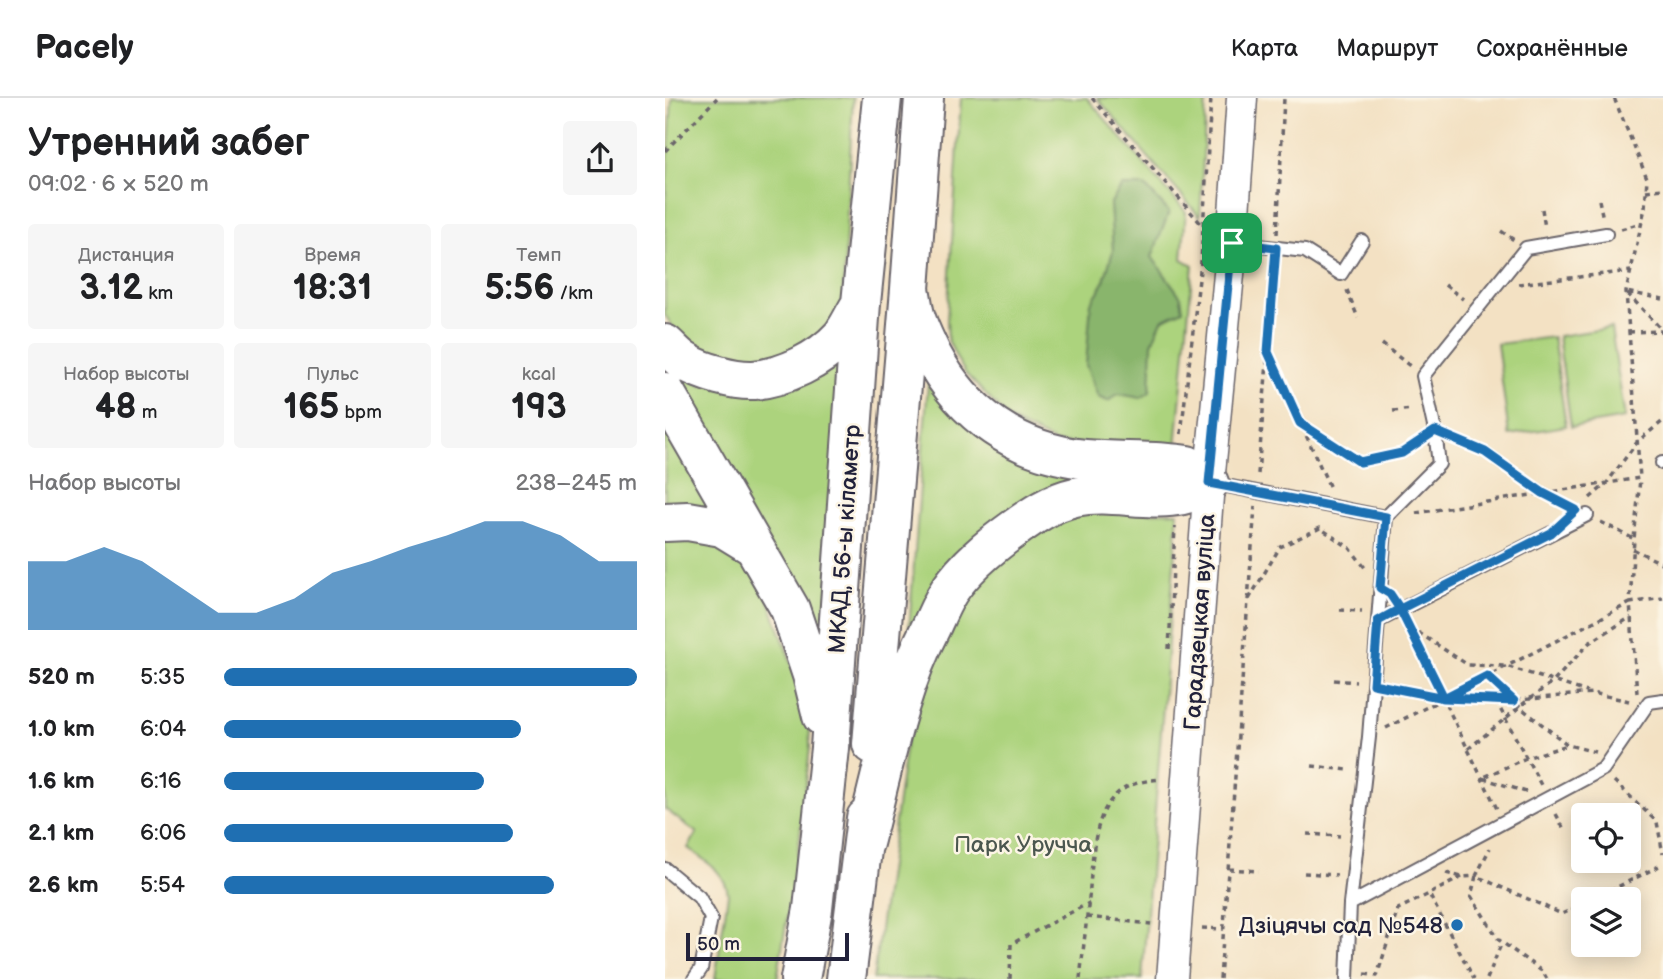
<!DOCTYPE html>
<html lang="ru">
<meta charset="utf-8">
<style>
body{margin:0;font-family:"Balsamiq Sans",sans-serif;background:#f6f6f6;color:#202124;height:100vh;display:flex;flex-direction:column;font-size:26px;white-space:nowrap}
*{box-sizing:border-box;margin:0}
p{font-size:23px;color:#757577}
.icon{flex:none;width:38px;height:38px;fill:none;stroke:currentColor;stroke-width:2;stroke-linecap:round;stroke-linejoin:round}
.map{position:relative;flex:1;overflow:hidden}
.details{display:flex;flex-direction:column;background:#fff;width:665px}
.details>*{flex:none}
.controls{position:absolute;left:906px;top:705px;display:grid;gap:14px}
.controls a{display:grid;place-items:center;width:70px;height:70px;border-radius:7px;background:#fff;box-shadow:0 4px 18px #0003;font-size:35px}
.scale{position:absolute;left:21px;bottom:18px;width:163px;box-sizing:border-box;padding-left:7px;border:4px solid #22223b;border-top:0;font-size:19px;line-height:24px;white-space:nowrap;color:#22223b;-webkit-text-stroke:5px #fcf5e5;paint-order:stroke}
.pin{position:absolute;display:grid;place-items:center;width:60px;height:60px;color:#fff;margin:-30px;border-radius:14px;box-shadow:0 4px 10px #0006}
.round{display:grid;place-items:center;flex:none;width:74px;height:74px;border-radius:7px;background:#f6f6f6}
.summary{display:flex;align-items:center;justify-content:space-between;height:119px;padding:0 28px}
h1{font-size:38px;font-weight:600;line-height:52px}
.metrics{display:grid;grid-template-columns:repeat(3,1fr);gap:10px;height:119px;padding:7px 28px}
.metrics div{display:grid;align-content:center;border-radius:7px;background:#f6f6f6;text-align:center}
.metrics b{font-size:35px;font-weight:600}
.metrics small{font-size:19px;font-weight:400}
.metrics p{font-size:19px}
.chart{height:196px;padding:14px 28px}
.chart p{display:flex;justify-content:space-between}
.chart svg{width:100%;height:126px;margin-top:7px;fill:#1f6fb2;opacity:.7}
ul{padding:0 28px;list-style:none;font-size:23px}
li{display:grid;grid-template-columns:112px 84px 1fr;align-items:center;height:52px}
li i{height:18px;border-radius:9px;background:#1f6fb2}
header{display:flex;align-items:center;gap:42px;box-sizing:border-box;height:98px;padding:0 35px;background:#fff;border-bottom:2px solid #e0e0e0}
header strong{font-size:33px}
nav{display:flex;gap:38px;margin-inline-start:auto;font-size:24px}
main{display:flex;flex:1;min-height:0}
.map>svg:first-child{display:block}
</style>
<header>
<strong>Pacely</strong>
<nav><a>Карта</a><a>Маршрут</a><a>Сохранённые</a></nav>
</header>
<main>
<section class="details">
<div class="summary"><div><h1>Утренний забег</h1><p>09:02 · 6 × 520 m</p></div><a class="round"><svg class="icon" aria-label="share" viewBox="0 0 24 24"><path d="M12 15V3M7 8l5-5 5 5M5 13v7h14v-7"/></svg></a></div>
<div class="metrics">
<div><p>Дистанция</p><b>3.12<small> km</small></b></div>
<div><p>Время</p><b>18:31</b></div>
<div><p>Темп</p><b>5:56<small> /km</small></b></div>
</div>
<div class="metrics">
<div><p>Набор высоты</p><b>48<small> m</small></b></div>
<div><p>Пульс</p><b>165<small> bpm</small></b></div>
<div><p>kcal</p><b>193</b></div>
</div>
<div class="chart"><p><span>Набор высоты</span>238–245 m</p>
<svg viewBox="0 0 160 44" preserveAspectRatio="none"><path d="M0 44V20L10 20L20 15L30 20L40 29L50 38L60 38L70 33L80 24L90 20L100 15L110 11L120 6L130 6L140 11L150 20L160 20V44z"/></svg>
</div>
<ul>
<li><b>520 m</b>5:35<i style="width:100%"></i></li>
<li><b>1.0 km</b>6:04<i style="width:72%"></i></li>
<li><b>1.6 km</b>6:16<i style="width:63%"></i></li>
<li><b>2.1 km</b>6:06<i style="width:70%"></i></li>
<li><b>2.6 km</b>5:54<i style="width:80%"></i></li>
</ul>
</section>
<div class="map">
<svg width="998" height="881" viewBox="0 0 998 881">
<rect width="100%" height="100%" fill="#fcf5e5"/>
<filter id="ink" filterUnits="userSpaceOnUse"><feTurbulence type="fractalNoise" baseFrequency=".0143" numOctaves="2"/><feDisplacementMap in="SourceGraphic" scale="14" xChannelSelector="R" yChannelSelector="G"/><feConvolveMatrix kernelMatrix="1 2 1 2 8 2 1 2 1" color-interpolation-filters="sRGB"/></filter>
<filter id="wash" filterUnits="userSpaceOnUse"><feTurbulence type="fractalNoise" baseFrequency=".00686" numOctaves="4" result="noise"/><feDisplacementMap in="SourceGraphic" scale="28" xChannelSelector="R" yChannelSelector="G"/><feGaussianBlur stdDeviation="1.57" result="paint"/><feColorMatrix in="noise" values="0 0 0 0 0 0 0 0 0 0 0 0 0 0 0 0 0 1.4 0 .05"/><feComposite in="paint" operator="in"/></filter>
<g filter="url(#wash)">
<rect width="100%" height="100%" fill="#f3e1c3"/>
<path fill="#acd37d" stroke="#677a5c" stroke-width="2" d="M7,0H188L177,214L168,230L111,265L48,263L10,232L0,217V115Z
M296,0H422L521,114L517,161L528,167L511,349L391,345L344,321L301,276L292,261L283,242L282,222Z
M432,0H541L535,119Z
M946,230L960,320L906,329L893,238Z
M888,239L901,328L844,337L832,246Z
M182,252L157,573L121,479L0,271L38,287Z
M264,272L434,379L243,544Z
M0,311L59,412L0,411Z
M513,414L477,881H208L243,631L285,516L317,473L395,415Z
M38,437L93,471L144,615L145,649L134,746L112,881H50L63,796C60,773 40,763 23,750L32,735L0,711V440Z"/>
<path fill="#89b56c" stroke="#566c54" stroke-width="2" d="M457,88H480L504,114L487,159L516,199L518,212L497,222L487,245L485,294L476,300L453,296L443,303L433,299L421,267L426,205L438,186L448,153L445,106Z"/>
</g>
<g filter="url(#ink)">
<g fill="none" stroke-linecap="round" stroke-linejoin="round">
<defs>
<path id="service" d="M567,145L640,153L676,176L697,143
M997,365H998
M546,385L721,419
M713,523L922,417
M0,771L34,799L46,820L36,871L29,881
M685,806L938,671L984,604L998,602
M682,881L685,806L704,639L721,419L774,366L770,333L758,278L861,150L941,136"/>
<path id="tertiary" d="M507,881L544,385L567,145L577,0"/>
<path id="trunk" d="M0,246C7,252 13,260 21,264C37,274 70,283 89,282C120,279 155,262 176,239C184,229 189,216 196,206
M0,294L125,511L147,577L157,618
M0,424L23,423L57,429L88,448
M207,646L245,191L259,0
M199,745C218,672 232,594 267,527C272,516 277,504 284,493C301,468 324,449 349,431C367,418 387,404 410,399C454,389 505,414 544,385C538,377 532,371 522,367C489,362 454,364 420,361C352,354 299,317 267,257C261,244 254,231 250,217C248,209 247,200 245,191
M135,881L148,811L165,650L196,205L217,0
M181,881L201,720"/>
</defs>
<use href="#service" stroke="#6b656b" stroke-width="16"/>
<use href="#tertiary" stroke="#6b656b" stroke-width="33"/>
<use href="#trunk" stroke="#6b656b" stroke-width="42"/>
<path stroke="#6b656b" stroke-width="3.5" stroke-dasharray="5 5" stroke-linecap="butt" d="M427,0L538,128
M0,53L52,0
M981,93L998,91
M934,102L938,121
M877,111L880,130
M956,131L976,125
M836,133L849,142
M612,136L619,0
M853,186L966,173
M780,187L798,201
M682,192L693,220
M998,201L961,194L998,233
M964,234L997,233
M717,246L745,268
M604,256L666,392
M728,313L747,311
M635,325L695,364L737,355L756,342
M516,336L536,164L546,0
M787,340L820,354L878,395L904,409
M593,376L610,164
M925,400L941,386L973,343L998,323
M751,415L975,380L961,194L980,110L982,80L949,0
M936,424L969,441
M968,451L998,466
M584,501L615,449L655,430L685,450L701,471
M675,512L697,513
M742,526L832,711
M745,529L803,567L841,568L922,594
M504,551L510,429
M822,578L855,609L903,647L930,654
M669,582L691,584
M722,589L779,600L844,603L927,595L964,603
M972,595L965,505L998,500
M831,603L876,687
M721,630L965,505L969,441L975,381
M803,651L863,602L889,583L924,545L966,519
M647,668L683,672
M949,683L992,724L998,756
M861,694L817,680L861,660L903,647
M891,716L900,733
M642,736L675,738
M564,771L594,773
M639,775L672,777
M781,775L797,779L811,778L825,750
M797,779L764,796L809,881
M927,802L998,766
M422,819L486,826
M636,826L668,827
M537,830L559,831
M700,876L712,878L733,811L764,796
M345,881L346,846L424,805
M415,881C418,854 421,827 424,800C427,771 427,723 447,701C459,686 477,683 496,681
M555,881L590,408
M822,881L837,844
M882,881L878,874L834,842L806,798L811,778L897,816L919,806"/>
<use href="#service" stroke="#fff" stroke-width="12"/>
<use href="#tertiary" stroke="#fff" stroke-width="30"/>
<use href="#trunk" stroke="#fff" stroke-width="38"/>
</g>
</g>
<g fill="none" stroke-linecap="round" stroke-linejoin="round" filter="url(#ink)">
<defs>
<path id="route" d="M567,145L544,385L721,419L715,490L725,496L735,511L779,600L849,603L822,578L779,600L708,586L713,523L735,511L886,435L911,412L878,395L820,354L770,333L737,355L695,364L635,325L603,254L611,150L567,145"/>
</defs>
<use href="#route" stroke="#fff" stroke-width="14"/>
<use href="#route" stroke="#1f6fb2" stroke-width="9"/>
</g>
<circle fill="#1f6fb2" stroke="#fcf5e5" stroke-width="2.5" cx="792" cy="827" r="7"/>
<g text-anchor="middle" stroke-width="5" stroke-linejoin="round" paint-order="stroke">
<g font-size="23" fill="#22223b" stroke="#fcf5e5">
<text transform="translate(179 441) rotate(-86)" y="8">МКАД, 56-ы кіламетр</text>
<text transform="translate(534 524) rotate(-86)" y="8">Гарадзецкая вуліца</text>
</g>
<g font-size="23" fill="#4b574f" stroke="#fcf5e5">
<text x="358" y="754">Парк Уручча</text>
</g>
<g font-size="23" fill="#22223b" stroke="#fcf5e5" text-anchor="end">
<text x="778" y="835">Дзіцячы сад №548</text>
</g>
</g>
</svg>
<div class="controls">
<a><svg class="icon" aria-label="locate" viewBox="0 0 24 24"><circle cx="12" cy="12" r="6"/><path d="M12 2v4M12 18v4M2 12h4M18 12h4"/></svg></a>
<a><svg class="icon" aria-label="layers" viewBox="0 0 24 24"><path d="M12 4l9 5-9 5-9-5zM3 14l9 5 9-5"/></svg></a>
</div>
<div class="scale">50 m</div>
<div class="pin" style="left:567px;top:145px;background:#1e9e55"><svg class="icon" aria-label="arrive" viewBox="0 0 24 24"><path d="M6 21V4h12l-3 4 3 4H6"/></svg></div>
</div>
</main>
